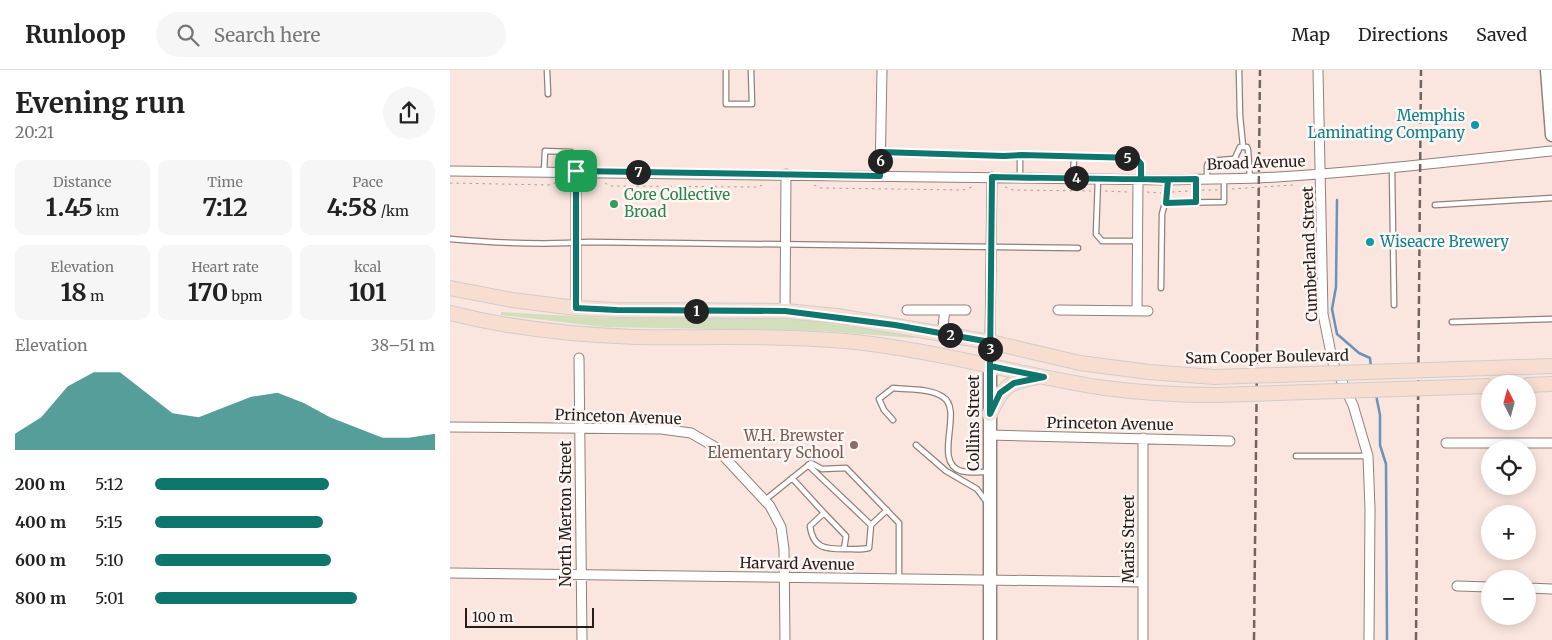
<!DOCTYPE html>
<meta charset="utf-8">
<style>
body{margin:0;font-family:Merriweather,serif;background:#f6f6f6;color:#222;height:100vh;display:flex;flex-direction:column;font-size:19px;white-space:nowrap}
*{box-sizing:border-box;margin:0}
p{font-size:16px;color:#767676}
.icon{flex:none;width:28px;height:28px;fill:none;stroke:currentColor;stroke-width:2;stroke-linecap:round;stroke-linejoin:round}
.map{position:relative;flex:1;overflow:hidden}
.drawer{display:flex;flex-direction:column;background:#fff;width:450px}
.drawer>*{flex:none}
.needle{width:32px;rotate:354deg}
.buttons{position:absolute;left:1031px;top:305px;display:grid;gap:10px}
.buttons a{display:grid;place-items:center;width:55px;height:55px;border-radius:50%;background:#fff;box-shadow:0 2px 12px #0003;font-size:25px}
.scale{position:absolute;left:15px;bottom:12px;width:129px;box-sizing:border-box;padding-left:5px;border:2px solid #241d1a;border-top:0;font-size:14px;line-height:18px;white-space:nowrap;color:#241d1a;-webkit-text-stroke:4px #fff6f3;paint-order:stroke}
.pin{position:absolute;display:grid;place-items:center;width:42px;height:42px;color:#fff;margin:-21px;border-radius:10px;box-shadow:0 2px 8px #0006}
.km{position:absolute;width:25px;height:25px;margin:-12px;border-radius:50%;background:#222;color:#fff;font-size:14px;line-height:25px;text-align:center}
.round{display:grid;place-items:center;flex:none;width:52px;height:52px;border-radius:26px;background:#f6f6f6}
.summary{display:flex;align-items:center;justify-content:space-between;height:85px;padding:0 15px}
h1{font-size:28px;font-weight:700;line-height:38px}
.figures{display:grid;grid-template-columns:repeat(3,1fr);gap:8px;height:85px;padding:5px 15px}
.figures div{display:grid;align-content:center;border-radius:10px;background:#f6f6f6;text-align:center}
.figures b{font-size:25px;font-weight:700}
.figures small{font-size:14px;font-weight:400}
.figures p{font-size:14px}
.chart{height:140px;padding:10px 15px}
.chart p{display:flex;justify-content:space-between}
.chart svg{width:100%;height:90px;margin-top:5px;fill:#0f766e;opacity:.7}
ul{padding:0 15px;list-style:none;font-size:16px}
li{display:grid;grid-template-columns:80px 60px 1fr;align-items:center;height:38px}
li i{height:12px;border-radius:6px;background:#0f766e}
header{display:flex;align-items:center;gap:30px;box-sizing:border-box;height:70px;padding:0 25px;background:#fff;border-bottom:1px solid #e0e0e0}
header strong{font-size:24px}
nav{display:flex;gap:28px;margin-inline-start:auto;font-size:18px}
.search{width:350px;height:45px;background:#f6f6f6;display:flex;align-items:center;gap:12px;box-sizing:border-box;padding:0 18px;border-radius:28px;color:#767676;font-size:19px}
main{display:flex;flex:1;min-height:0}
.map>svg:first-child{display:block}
</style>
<header>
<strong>Runloop</strong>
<div class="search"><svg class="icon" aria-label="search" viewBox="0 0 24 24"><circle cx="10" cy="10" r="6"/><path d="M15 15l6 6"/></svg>Search here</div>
<nav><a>Map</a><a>Directions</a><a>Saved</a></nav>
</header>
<main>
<section class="drawer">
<div class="summary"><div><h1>Evening run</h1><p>20:21</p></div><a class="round"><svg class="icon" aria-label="share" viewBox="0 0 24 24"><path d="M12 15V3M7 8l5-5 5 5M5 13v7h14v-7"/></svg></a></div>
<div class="figures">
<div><p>Distance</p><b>1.45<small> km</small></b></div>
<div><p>Time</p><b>7:12</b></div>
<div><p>Pace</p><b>4:58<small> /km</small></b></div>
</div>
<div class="figures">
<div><p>Elevation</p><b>18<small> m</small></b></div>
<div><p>Heart rate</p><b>170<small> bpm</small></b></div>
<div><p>kcal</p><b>101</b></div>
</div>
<div class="chart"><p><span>Elevation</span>38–51 m</p>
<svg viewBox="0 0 160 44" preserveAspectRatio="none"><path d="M0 44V36L10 28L20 13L30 6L40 6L50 16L60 26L70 28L80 23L90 18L100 16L110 21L120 28L130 33L140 38L150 38L160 36V44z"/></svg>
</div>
<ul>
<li><b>200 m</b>5:12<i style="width:62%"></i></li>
<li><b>400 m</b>5:15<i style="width:60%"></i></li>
<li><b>600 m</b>5:10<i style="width:63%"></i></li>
<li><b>800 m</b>5:01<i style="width:72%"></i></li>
</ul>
</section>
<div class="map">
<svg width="1102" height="570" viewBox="0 0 1102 570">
<rect width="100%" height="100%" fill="#fae6de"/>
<path fill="#d3debb" d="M51,242L158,248H297L353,250L463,265V268L372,261L154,257L51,245Z"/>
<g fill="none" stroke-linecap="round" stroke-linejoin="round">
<path stroke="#6b92b9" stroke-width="2.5" d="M887,130L886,217L882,239L887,264L909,283L920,288L921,298
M926,325L930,345V375L936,394L937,570"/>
<defs>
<path id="lane" d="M97,0L98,24
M276,0V34H302L301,0
M789,0L790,46L793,76
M431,82L570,86
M942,98L944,235
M94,101L95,81L121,82
M570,107V86L572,85L686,88L691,94V109
M623,108L624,87
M648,109L646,164L652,171H687
M746,109V132
M757,109V96L759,91L783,89L785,88L790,77H797L798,80L800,108
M718,110L715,133L774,132V109
M985,135L1102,128
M0,169C46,173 93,175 139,172L628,178
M711,218L712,144L715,133
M1002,252L1102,249
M443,350L434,340L429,329L443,318C458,320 480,318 493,327C514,340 482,392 511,401C519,403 530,402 539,402
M466,375L496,401L527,419L536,431
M846,386H918
M358,395L421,455
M342,408L374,443L360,456C363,479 376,479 395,479C403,479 411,480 419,478L421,455L437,440
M315,430L361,393L372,399L396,398L449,453V509
M374,443L396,466L394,479"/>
<path id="street" d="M868,0L873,244L883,293L903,335L918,386L920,439L919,570
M0,101L718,110C748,109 779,109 809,108C907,103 1005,91 1102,81
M430,106L432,0
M126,238V101
M457,240H516
M608,240L698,241
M335,241L336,104
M687,241L688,109
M492,264L495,240
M540,272L542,107
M129,288L132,570
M0,357L211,359L241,363L265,377L320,436L331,457L334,479L335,570
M540,365L780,371
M693,368V570
M996,373H1102
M0,503L693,512
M1007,516L1040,517
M1078,518L1102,519"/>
<path id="secondary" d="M1097,0L1102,65
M540,570V272"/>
<path id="primary" d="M0,218L62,230L126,238L167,240L335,241L387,246L540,272L630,293L699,302L764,307
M0,243C60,258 122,265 185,267C255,268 325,265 395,271C482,279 568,305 655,318C692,323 729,325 767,325
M1078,315L1102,314
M540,344C552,318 557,312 587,307"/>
</defs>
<use href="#lane" stroke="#938179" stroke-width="7"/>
<use href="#street" stroke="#938179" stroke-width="11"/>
<use href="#secondary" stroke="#938179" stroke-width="15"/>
<use href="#primary" stroke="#cfcdcd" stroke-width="16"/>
<path stroke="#ae9f98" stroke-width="1" stroke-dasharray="2.5 4" stroke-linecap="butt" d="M0,113L100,115L107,112
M155,113L160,116L308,117L312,115
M364,115L371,118L513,120L522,117
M555,117L563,120L641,121
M782,119L843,115
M752,120H768
M655,121L678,122
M697,122L711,123
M722,122L738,121"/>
<use href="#lane" stroke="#fff" stroke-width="4.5"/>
<use href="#street" stroke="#fff" stroke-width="9"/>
<use href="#secondary" stroke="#fff" stroke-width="12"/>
<use href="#primary" stroke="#f8ded0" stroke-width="14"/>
<path stroke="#706460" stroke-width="2.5" stroke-dasharray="8 4" stroke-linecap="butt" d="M804,570L810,0
M966,570L971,0"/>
<defs>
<path id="primary-bridge" d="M764,307L1102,296
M767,325L1040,316"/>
</defs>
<use href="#primary-bridge" stroke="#cfcdcd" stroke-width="16" stroke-linecap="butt"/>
<use href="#primary-bridge" stroke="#f8ded0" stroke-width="14"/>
</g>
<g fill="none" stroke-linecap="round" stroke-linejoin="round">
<defs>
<path id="route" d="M126,101V238L167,240L335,241L445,255L540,272V344L550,323L564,313L594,307L540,296C541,233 541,170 542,107C610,108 678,110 746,109V132L716,133L718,110L691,109V94L686,88L572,85L554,86L431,82L430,106L126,101"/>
</defs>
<use href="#route" stroke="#fff" stroke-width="10"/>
<use href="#route" stroke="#0f766e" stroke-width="6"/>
</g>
<g fill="#0f9aa8" stroke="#fff6f3" stroke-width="2">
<circle cx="1025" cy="55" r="5"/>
<circle cx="920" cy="172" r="5"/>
</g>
<circle fill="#2e9e5b" stroke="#fff6f3" stroke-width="2" cx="164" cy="134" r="5"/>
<circle fill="#8d6e63" stroke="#fff6f3" stroke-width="2" cx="404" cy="375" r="5"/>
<g text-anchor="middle" stroke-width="5" stroke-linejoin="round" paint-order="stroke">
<g font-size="15" fill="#0d838f" stroke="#fff6f3" text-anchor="end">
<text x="1015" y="51">Memphis<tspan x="1015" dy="17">Laminating Company</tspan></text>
<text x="930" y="177" text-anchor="start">Wiseacre Brewery</text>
</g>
<g font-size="15" fill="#241d1a" stroke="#fff6f3">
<text transform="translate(806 93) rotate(-2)" y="5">Broad Avenue</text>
<text transform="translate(860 184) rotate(-92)" y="5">Cumberland Street</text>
<text transform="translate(817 287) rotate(-1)" y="5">Sam Cooper Boulevard</text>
<text transform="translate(168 347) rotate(2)" y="5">Princeton Avenue</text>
<text transform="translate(524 353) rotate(-90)" y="5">Collins Street</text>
<text transform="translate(660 354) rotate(1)" y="5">Princeton Avenue</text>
<text transform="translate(116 444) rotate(-90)" y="5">North Merton Street</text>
<text transform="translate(679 469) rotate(-90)" y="5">Maris Street</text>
<text transform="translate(347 494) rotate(1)" y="5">Harvard Avenue</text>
</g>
<g font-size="15" fill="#27864d" stroke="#fff6f3" text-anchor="start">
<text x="174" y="130">Core Collective<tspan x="174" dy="17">Broad</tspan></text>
</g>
<g font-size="15" fill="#785e54" stroke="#fff6f3" text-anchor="end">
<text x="394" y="371">W.H. Brewster<tspan x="394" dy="17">Elementary School</tspan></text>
</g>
</g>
</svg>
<div class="buttons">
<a><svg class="needle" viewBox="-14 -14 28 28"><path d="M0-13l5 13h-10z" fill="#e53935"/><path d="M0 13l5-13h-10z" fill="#767676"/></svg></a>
<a><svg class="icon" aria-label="locate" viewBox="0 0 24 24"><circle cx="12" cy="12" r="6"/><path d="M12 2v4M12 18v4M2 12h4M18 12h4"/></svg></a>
<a>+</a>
<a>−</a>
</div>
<div class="scale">100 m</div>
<div class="pin" style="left:126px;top:101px;background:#1e9e55"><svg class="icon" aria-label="arrive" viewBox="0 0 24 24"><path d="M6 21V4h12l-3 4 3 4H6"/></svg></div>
<b class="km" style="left:246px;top:241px">1</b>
<b class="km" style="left:500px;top:265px">2</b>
<b class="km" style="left:540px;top:279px">3</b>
<b class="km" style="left:626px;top:108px">4</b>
<b class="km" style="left:677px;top:88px">5</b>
<b class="km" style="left:430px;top:91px">6</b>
<b class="km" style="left:188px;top:102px">7</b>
</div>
</main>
